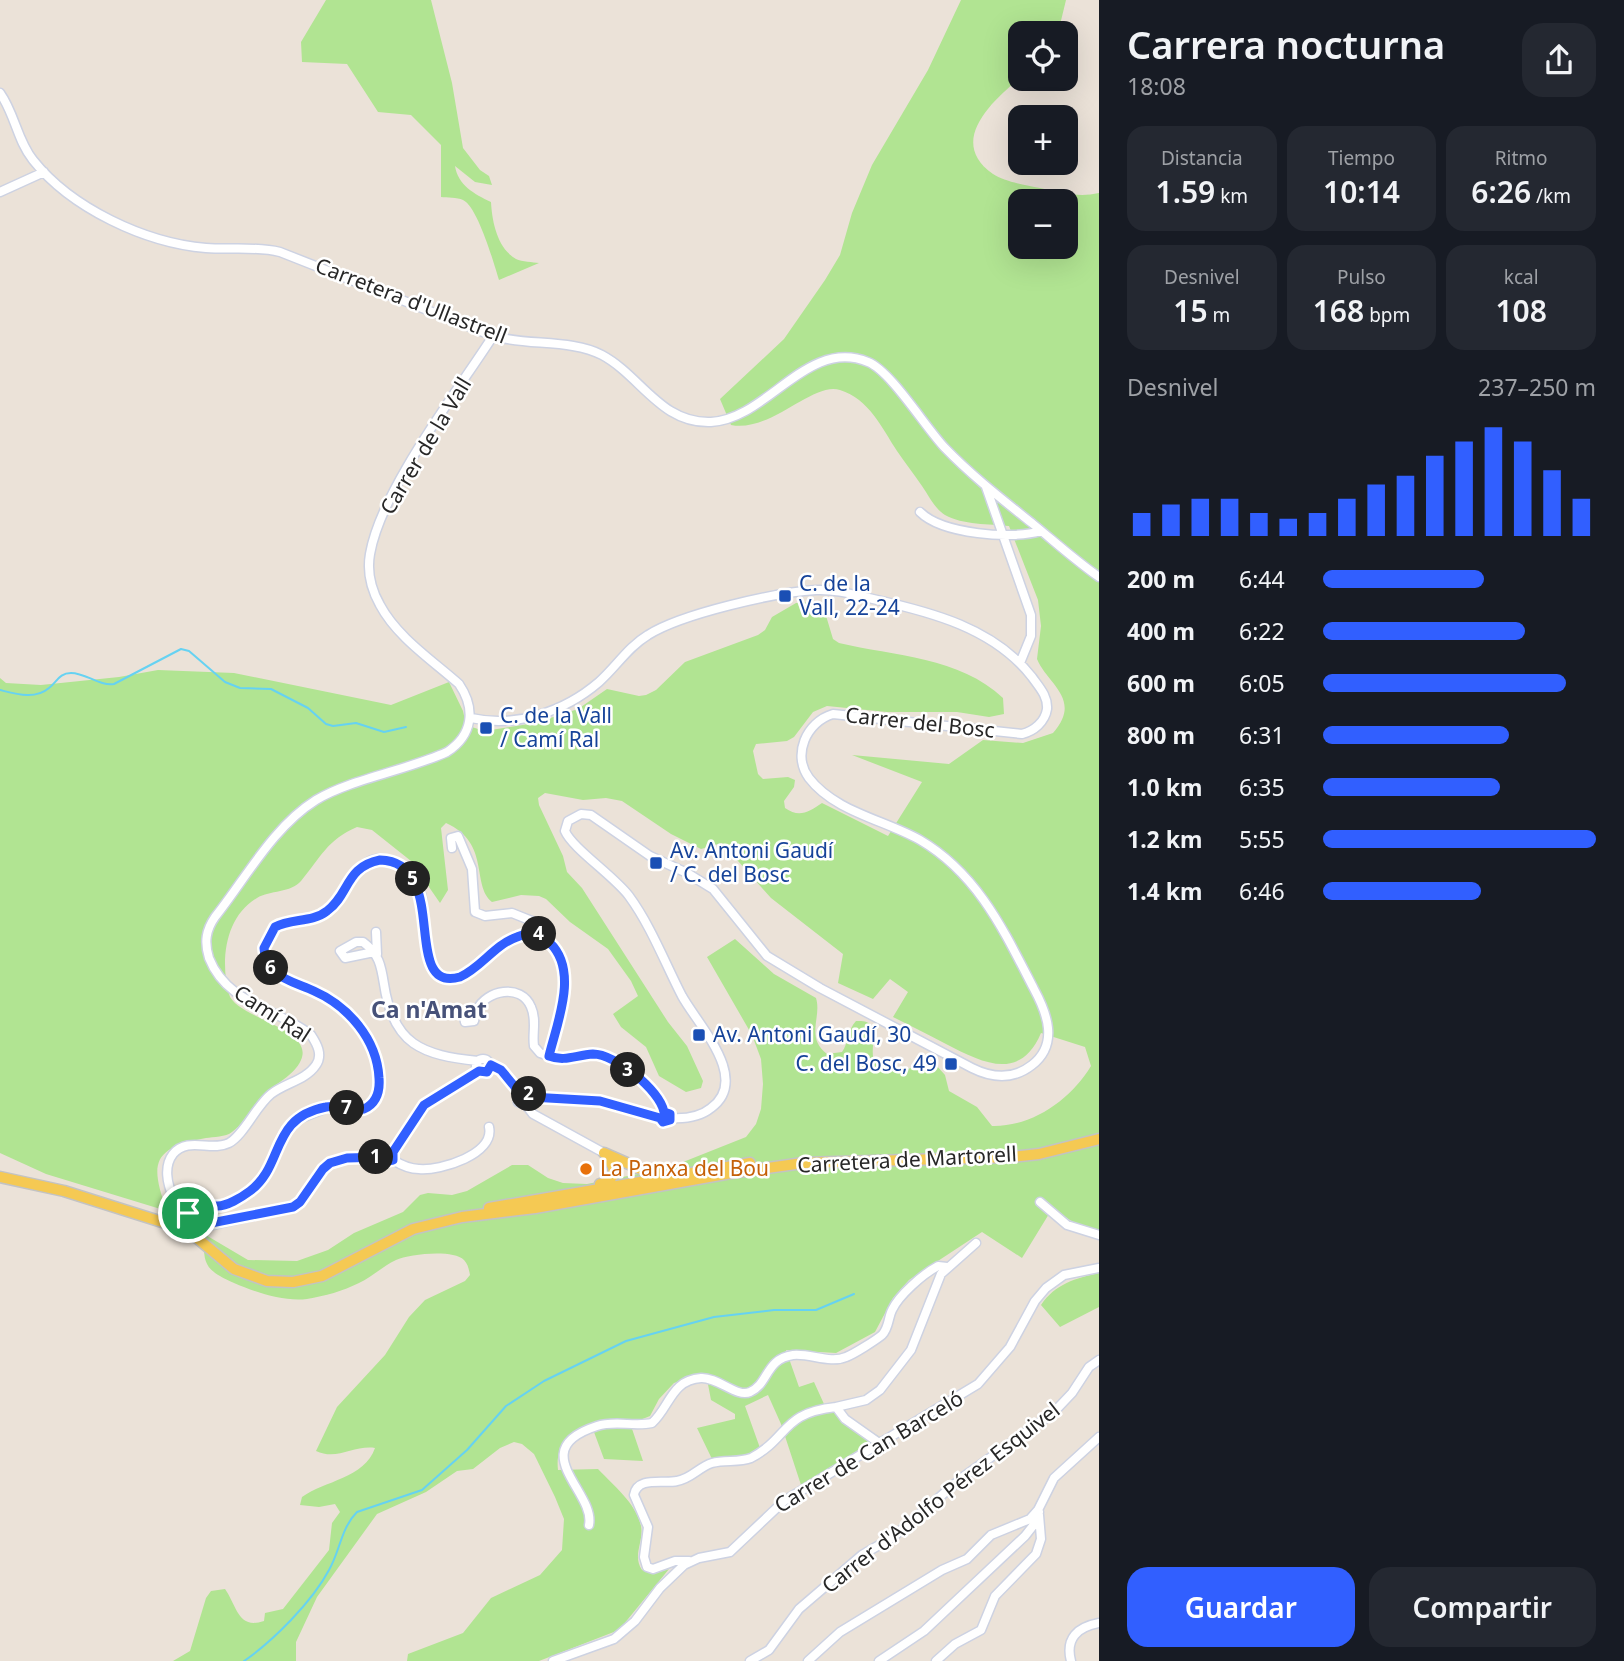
<!DOCTYPE html>
<html lang="es">
<meta charset="utf-8">
<style>
body{margin:0;font-family:"Noto Sans",sans-serif;background:#242831;color:#f1f3f6;height:100vh;display:flex;flex-direction:column;font-size:26px;white-space:nowrap}
*{box-sizing:border-box;margin:0}
p{font-size:23px;color:#9ea1a6}
.icon{flex:none;width:38px;height:38px;fill:none;stroke:currentColor;stroke-width:2;stroke-linecap:round;stroke-linejoin:round}
.map{position:relative;flex:1;overflow:hidden}
.details{display:flex;flex-direction:column;background:#171b24;width:525px}
.details>*{flex:none}
.tools{position:absolute;left:1008px;top:21px;display:grid;gap:14px}
.tools a{display:grid;place-items:center;width:70px;height:70px;border-radius:14px;background:#171b24;box-shadow:0 7px 28px #0002;font-size:35px}
.pin{position:absolute;display:grid;place-items:center;width:60px;height:60px;color:#fff;margin:-30px;border:4px solid #fff;border-radius:50%;box-shadow:0 2px 7px #0007}
.km{position:absolute;width:35px;height:35px;margin:-18px;border-radius:50%;background:#222;color:#fff;font-size:19px;line-height:35px;text-align:center}
.round{display:grid;place-items:center;flex:none;width:74px;height:74px;border-radius:21px;background:#242831}
.head{display:flex;align-items:center;justify-content:space-between;height:119px;padding:0 28px}
h1{font-size:38px;font-weight:600;line-height:52px}
.metrics{display:grid;grid-template-columns:repeat(3,1fr);gap:10px;height:119px;padding:7px 28px}
.metrics div{display:grid;align-content:center;border-radius:18px;background:#242831;text-align:center}
.metrics b{font-size:30px;font-weight:600}
.metrics small{font-size:19px;font-weight:400}
.metrics p{font-size:19px}
.chart{height:196px;padding:14px 28px}
.chart p{display:flex;justify-content:space-between}
.chart svg{width:100%;height:126px;margin-top:7px;stroke:#315fff;stroke-width:6}
.button{display:flex;gap:14px;margin-top:auto;padding:14px 28px}
.button a{flex:1;height:80px;border-radius:21px;background:#315fff;color:#fff;font-size:28px;font-weight:600;line-height:80px;text-align:center}
.button a+a{background:#242831;color:#f1f3f6}
ul{padding:0 28px;list-style:none;font-size:23px}
li{display:grid;grid-template-columns:112px 84px 1fr;align-items:center;height:52px}
li i{height:18px;border-radius:9px;background:#315fff}
main{display:flex;flex:1;min-height:0}
.map>svg:first-child{display:block}
</style>
<main>
<div class="map">
<svg width="1099" height="1661" viewBox="0 0 1099 1661">
<rect width="100%" height="100%" fill="#ebe2d8"/>
<path fill="#b1e492" fill-rule="evenodd" d="M326,0H431L452,83L463,148L480,170L489,176L492,185L475,182L455,166C458,185 474,194 491,202C492,221 497,248 516,259C522,262 533,262 539,263L499,280C494,264 478,207 463,200C457,197 447,198 441,197V145L411,115L378,112L347,64L302,62L301,42Z
M961,0H1066L1058,33H1020V78C992,101 947,142 993,174C1005,182 1026,185 1040,188C1061,192 1077,198 1099,193V1230L1078,1225L1052,1209L1022,1258L982,1232L909,1280L893,1298L875,1332L836,1353L786,1350L799,1387L814,1382L824,1404L880,1437L801,1485L781,1424L768,1395L745,1406L760,1448L740,1458L712,1459L697,1428L735,1419V1414L711,1400L706,1374L674,1383L659,1399L650,1416L640,1420H629L643,1461L604,1459L591,1424C570,1433 555,1445 558,1470L598,1469C613,1485 636,1503 641,1526C644,1542 632,1555 642,1570L653,1574L669,1569L619,1630L539,1661H407L408,1654L463,1633L491,1598L540,1575L562,1550L564,1519L555,1497L534,1454L522,1444L514,1442L500,1448L473,1469L457,1471L426,1492L377,1514L317,1597L296,1642V1661H173L190,1651L206,1598L211,1591L225,1589C237,1606 238,1630 264,1621L265,1613L283,1609L329,1550L332,1523L340,1512L335,1504L319,1507L300,1505L302,1497C324,1481 365,1478 375,1448C354,1445 337,1461 316,1451L337,1407L385,1355L409,1317L425,1300L465,1281L470,1275C469,1270 468,1264 464,1260C453,1249 409,1254 396,1260C383,1266 372,1277 359,1283C343,1291 325,1296 307,1299C284,1302 255,1292 234,1283C205,1270 203,1265 204,1234L248,1260L297,1261L328,1250L354,1233L403,1212L420,1195L428,1193L452,1195L467,1191L512,1165H528L548,1178L563,1183L587,1184L668,1168L746,1137L756,1124L761,1109L763,1084L761,1059L752,1035L707,957L735,939L774,974L816,998C822,1017 805,1037 827,1054L842,1052C849,1042 848,1029 856,1021C888,1019 865,1050 876,1063C891,1080 918,1062 936,1065L945,1075L949,1091L977,1107L992,1126C1033,1127 1071,1099 1091,1066L1085,1047L1041,1033C1020,1082 983,1063 946,1044C929,1035 911,1026 893,1017L908,992L890,979L873,999L838,983L843,954L771,898L722,843L701,849L671,834L622,801L606,798L583,800L545,793L538,798L539,805L563,856L567,872L582,888L668,1022L687,1046L703,1081L701,1088L686,1092L659,1076L646,1047L621,1027L613,1014L638,996L631,981L608,949L570,922L546,899L539,896L521,895L492,902C471,885 491,843 446,823L441,828L448,890L440,903L411,861L372,830L357,827C327,840 321,857 301,881C291,893 270,890 257,898C225,917 220,961 229,994C235,1018 315,1028 301,1060C294,1076 274,1084 263,1096C252,1107 244,1124 232,1132C226,1137 213,1137 206,1138C153,1148 149,1162 167,1211L46,1174L0,1153V678L6,683L41,685L119,677L158,670L234,673L391,705L449,682L463,711L466,725L484,731L535,723L578,709L607,689L639,696L646,695L656,690L685,662L758,635L765,630L772,617L796,603L811,602L824,609L833,639L839,643C894,656 960,657 1003,698L1004,714L989,717L957,712H887L827,706L813,712L794,737L787,741L756,744L753,751L758,774L763,779L788,777L795,780L794,787L784,801L785,808C799,818 809,812 822,803L888,836L922,782L852,755L949,764L983,740L1023,743L1053,733C1083,699 1047,684 1037,659L1041,626L1038,600L1009,526C989,524 963,525 945,515C935,509 929,496 922,486C914,474 905,463 897,451C882,428 869,399 840,390C813,381 771,433 731,425L720,399L784,339L825,280L840,255L852,213L872,165L928,70ZM1020,201H1066V247H1020Z
M1099,1273V1307L1060,1327L1041,1305C1055,1284 1076,1278 1099,1273Z"/>
<g fill="none" stroke-linecap="round" stroke-linejoin="round">
<path stroke="#66d2f2" stroke-width="2" d="M0,690C16,694 35,700 49,688C57,682 59,673 71,673C86,673 99,686 114,684L181,649L189,651L225,682L240,688L271,689L308,708L326,724L333,726L356,723L384,732L406,727
M244,1661C273,1641 312,1602 329,1570C340,1551 341,1528 357,1512L422,1490L467,1450L506,1406L544,1381L626,1341L714,1317L774,1310H816L854,1294"/>
<defs>
<path id="minor" d="M0,93C15,114 17,140 33,160C71,208 145,243 206,248C231,250 255,246 280,252L493,336C527,346 572,339 602,355C641,376 661,424 711,422C768,419 807,337 868,362C891,371 925,427 945,448C972,476 1003,500 1033,524C1055,542 1076,561 1099,577
M0,192L44,172
M986,487L1031,615V636L1020,663
M920,512C942,534 1012,540 1041,531
M471,718C516,728 564,712 599,682C616,667 628,647 648,635C681,614 776,592 816,590C836,589 855,595 873,599C931,612 994,628 1032,677C1039,687 1048,696 1047,709C1045,722 1034,731 1022,734L833,714C806,722 792,755 809,778C835,812 885,820 920,840C978,874 1004,931 1034,989C1047,1013 1059,1044 1032,1065C1013,1080 992,1078 972,1068L820,988L767,956L713,889L687,873L650,856L591,815L581,814L568,821L565,831C572,848 614,876 629,896C651,926 665,963 682,996C698,1025 751,1079 711,1108C700,1117 685,1119 670,1118
M452,848L451,838L458,836L472,869L475,912L485,916L512,913L532,921L536,932
M376,932L377,954
M374,952L345,958L340,951L356,942H363C379,954 381,965 384,984C393,1045 422,1055 478,1061
M477,1009L463,1012L465,1022L474,1021C475,1017 475,1013 477,1010C486,990 521,983 531,1007C537,1020 532,1034 534,1046L540,1053L549,1056
M476 1066a7 7 0 1 1 14 0a7 7 0 1 1-14 0Z
M490,1065L501,1070L520,1093
M520,1093L518,1102L526,1105L533,1114L604,1153
M531,1097L600,1101L660,1118L663,1122L670,1118
M393,1152L423,1106L479,1071
M384,1157C360,1156 332,1154 317,1176C310,1187 304,1199 293,1207L208,1226C182,1225 155,1177 173,1154C188,1136 211,1152 229,1143C244,1135 256,1106 271,1094C285,1083 306,1080 316,1065C323,1055 317,1044 311,1035C277,1008 227,1004 209,958C204,942 206,930 215,917C246,878 273,827 316,800C351,779 408,770 447,752C473,735 476,709 459,684C432,660 397,637 380,605C371,589 367,571 370,554C381,490 457,392 493,336
M393,1160C401,1165 410,1169 419,1169C441,1171 495,1154 489,1127
M1040,1202L1067,1225L1099,1235
M188,1213L199,1205L217,1207
M198,1214L239,1198L259,1184L267,1173L282,1136L299,1119L332,1106L364,1109C377,1103 380,1091 379,1078C377,1039 348,1006 314,991C301,985 285,981 275,972C267,966 265,958 264,948L275,927C291,918 311,923 326,912C349,895 361,836 402,868C411,874 418,883 421,894C428,918 415,988 461,977L496,948L531,932C539,932 544,937 549,942C580,971 557,1022 549,1056C565,1062 576,1055 592,1054C619,1054 662,1097 670,1118
M836,1407L866,1400L880,1390L911,1350L941,1274L976,1243
M589,1525C596,1492 523,1450 597,1426C615,1420 634,1427 652,1423C670,1407 671,1380 701,1378C718,1377 737,1398 750,1392C769,1384 765,1359 793,1355C810,1353 830,1364 846,1357C854,1354 876,1340 882,1335C889,1328 888,1318 892,1310C899,1295 923,1274 938,1266L947,1267
M689,1561H675L653,1569L647,1567L644,1557L648,1527L634,1495C637,1476 663,1484 677,1481C691,1479 699,1467 712,1463C725,1459 738,1463 751,1458C790,1437 781,1413 836,1407L845,1419L879,1443
M553,1661L614,1639L635,1621L660,1588L684,1565L699,1558L730,1552L784,1501L978,1384L1010,1347L1035,1301L1046,1288L1064,1275L1099,1268
M750,1661L769,1650L799,1609L862,1555L893,1537L963,1477L1053,1413L1072,1393L1089,1367L1099,1360
M808,1661L840,1632L942,1570L967,1559L991,1535L1030,1519L1038,1510L1054,1478L1099,1437
M879,1661L924,1631L1025,1536L1036,1522L1039,1512
M936,1661L955,1644L981,1630L995,1596L1036,1554L1041,1539L1039,1515
M1071,1661C1065,1638 1078,1627 1099,1623"/>
<path id="major" d="M604,1153L638,1168L666,1174
M0,1177L64,1191L178,1227L197,1238L234,1269L267,1281L293,1282L322,1276L413,1229L462,1217L535,1208L731,1173L803,1163L1011,1157L1039,1154L1099,1139
M600,1184L608,1182L614,1174L613,1167L606,1154
M489,1208L750,1163"/>
</defs>
<use href="#minor" stroke="#cdd2e2" stroke-width="11"/>
<use href="#major" stroke="#c3c3c3" stroke-width="13"/>
<use href="#minor" stroke="#fff" stroke-width="8"/>
<use href="#major" stroke="#f5c953" stroke-width="10"/>
</g>
<g fill="none" stroke-linecap="round" stroke-linejoin="round">
<defs>
<path id="route" d="M380,860C452,862 399,994 460,977C482,967 494,945 517,937C532,931 539,931 550,943C579,971 557,1023 549,1056C565,1062 576,1055 593,1054C615,1054 660,1090 664,1112L670,1114V1120L663,1122L660,1118L600,1101L531,1097L527,1092L520,1093L501,1070L491,1065L487,1072L479,1071L424,1105L393,1152V1160L388,1161L384,1157L347,1158L330,1163L323,1169L300,1202L293,1207L201,1225L189,1217L191,1210C201,1203 205,1205 216,1206C226,1207 242,1197 250,1191C285,1165 269,1118 326,1107C339,1104 351,1111 364,1109C377,1103 380,1091 379,1078C377,1039 348,1006 314,991C301,985 285,981 275,972C267,966 265,958 264,948L275,927C291,918 312,923 327,911C350,894 345,867 380,860Z"/>
</defs>
<use href="#route" stroke="#fff" stroke-width="14"/>
<use href="#route" stroke="#315fff" stroke-width="9"/>
</g>
<g fill="#1a4fb4" stroke="#fff" stroke-width="2.5">
<rect x="778" y="589" width="14" height="14" rx="3.5"/>
<rect x="479" y="721" width="14" height="14" rx="3.5"/>
<rect x="649" y="856" width="14" height="14" rx="3.5"/>
<rect x="692" y="1028" width="14" height="14" rx="3.5"/>
<rect x="944" y="1057" width="14" height="14" rx="3.5"/>
</g>
<circle fill="#e8710a" stroke="#fff" stroke-width="2.5" cx="586" cy="1169" r="7"/>
<g text-anchor="middle" stroke-width="5" stroke-linejoin="round" paint-order="stroke">
<g font-size="21" fill="#272727" stroke="#fff">
<text transform="translate(411 301) rotate(21)" y="7">Carretera d'Ullastrell</text>
<text transform="translate(426 446) rotate(-59)" y="7">Carrer de la Vall</text>
<text transform="translate(920 723) rotate(6)" y="7">Carrer del Bosc</text>
<text transform="translate(272 1014) rotate(33)" y="7">Camí Ral</text>
<text transform="translate(907 1160) rotate(-3)" y="7">Carretera de Martorell</text>
<text transform="translate(869 1452) rotate(-31)" y="7">Carrer de Can Barceló</text>
<text transform="translate(941 1498) rotate(-38)" y="7">Carrer d'Adolfo Pérez Esquivel</text>
</g>
<g font-size="21" fill="#164399" stroke="#fff" text-anchor="start">
<text x="799" y="591">C. de la<tspan x="799" dy="24">Vall, 22-24</tspan></text>
<text x="500" y="723">C. de la Vall<tspan x="500" dy="24">/ Camí Ral</tspan></text>
<text x="670" y="858">Av. Antoni Gaudí<tspan x="670" dy="24">/ C. del Bosc</tspan></text>
<text x="713" y="1042">Av. Antoni Gaudí, 30</text>
<text x="937" y="1071" text-anchor="end">C. del Bosc, 49</text>
</g>
<g font-size="21" fill="#c56008" stroke="#fff" text-anchor="start">
<text x="600" y="1176">La Panxa del Bou</text>
</g>
<g font-size="23" font-weight="bold" fill="#475279" stroke="#fff">
<text x="429" y="1018">Ca n'Amat</text>
</g>
</g>
</svg>
<div class="tools">
<a><svg class="icon" aria-label="locate" viewBox="0 0 24 24"><circle cx="12" cy="12" r="6"/><path d="M12 2v4M12 18v4M2 12h4M18 12h4"/></svg></a>
<a>+</a>
<a>−</a>
</div>
<div class="pin" style="left:188px;top:1213px;background:#1e9e55"><svg class="icon" aria-label="arrive" viewBox="0 0 24 24"><path d="M6 21V4h12l-3 4 3 4H6"/></svg></div>
<b class="km" style="left:376px;top:1157px">1</b>
<b class="km" style="left:529px;top:1094px">2</b>
<b class="km" style="left:628px;top:1070px">3</b>
<b class="km" style="left:539px;top:934px">4</b>
<b class="km" style="left:413px;top:879px">5</b>
<b class="km" style="left:271px;top:968px">6</b>
<b class="km" style="left:347px;top:1108px">7</b>
</div>
<section class="details">
<div class="head"><div><h1>Carrera nocturna</h1><p>18:08</p></div><a class="round"><svg class="icon" aria-label="share" viewBox="0 0 24 24"><path d="M12 15V3M7 8l5-5 5 5M5 13v7h14v-7"/></svg></a></div>
<div class="metrics">
<div><p>Distancia</p><b>1.59<small> km</small></b></div>
<div><p>Tiempo</p><b>10:14</b></div>
<div><p>Ritmo</p><b>6:26<small> /km</small></b></div>
</div>
<div class="metrics">
<div><p>Desnivel</p><b>15<small> m</small></b></div>
<div><p>Pulso</p><b>168<small> bpm</small></b></div>
<div><p>kcal</p><b>108</b></div>
</div>
<div class="chart"><p><span>Desnivel</span>237–250 m</p>
<svg viewBox="0 0 160 44" preserveAspectRatio="none"><path d="M5 44V36M15 44V33M25 44V31M35 44V31M45 44V36M55 44V38M65 44V36M75 44V31M85 44V26M95 44V23M105 44V16M115 44V11M125 44V6M135 44V11M145 44V21M155 44V31"/></svg>
</div>
<ul>
<li><b>200 m</b>6:44<i style="width:59%"></i></li>
<li><b>400 m</b>6:22<i style="width:74%"></i></li>
<li><b>600 m</b>6:05<i style="width:89%"></i></li>
<li><b>800 m</b>6:31<i style="width:68%"></i></li>
<li><b>1.0 km</b>6:35<i style="width:65%"></i></li>
<li><b>1.2 km</b>5:55<i style="width:100%"></i></li>
<li><b>1.4 km</b>6:46<i style="width:58%"></i></li>
</ul>
<div class="button"><a>Guardar</a><a>Compartir</a></div>
</section>
</main>
